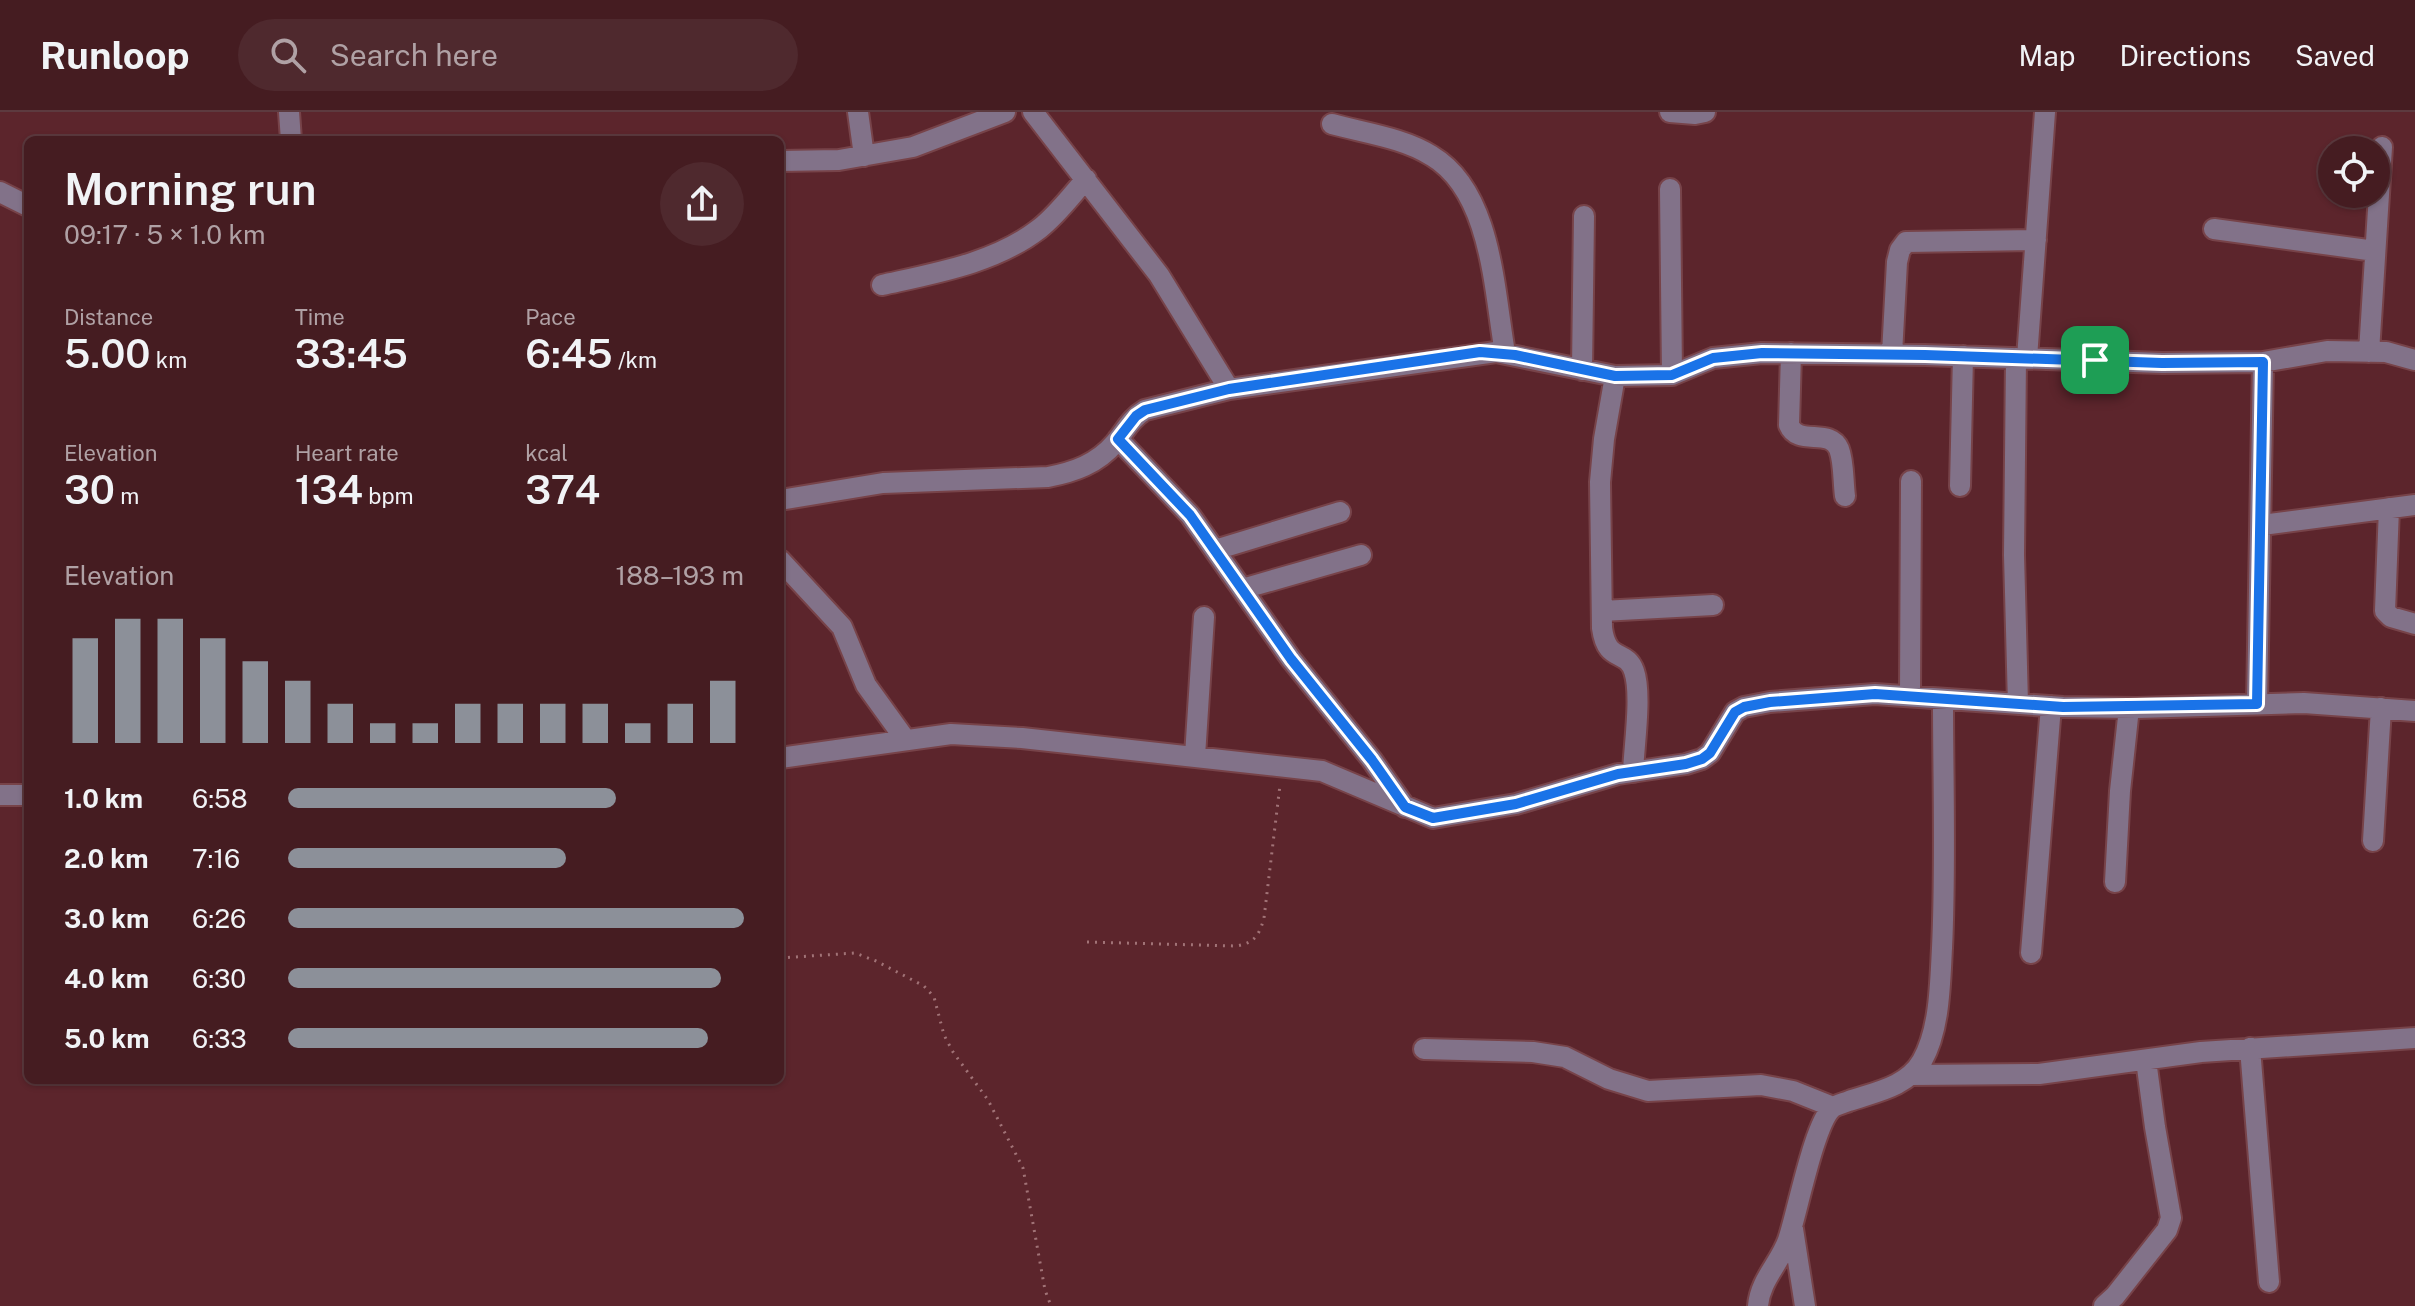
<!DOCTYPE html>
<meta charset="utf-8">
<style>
body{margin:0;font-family:"Public Sans",sans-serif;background:#4f292e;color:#f1f3f6;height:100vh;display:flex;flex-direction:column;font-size:30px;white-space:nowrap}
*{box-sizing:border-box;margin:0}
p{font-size:26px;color:#b0a1a5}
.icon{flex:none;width:44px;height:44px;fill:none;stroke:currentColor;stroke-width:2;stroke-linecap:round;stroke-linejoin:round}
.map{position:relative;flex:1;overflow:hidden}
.details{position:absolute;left:24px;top:24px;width:760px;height:948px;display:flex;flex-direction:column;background:#451c21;border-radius:12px;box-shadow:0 2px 6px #0004,0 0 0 2px #5d3a3f}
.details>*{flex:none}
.fabs{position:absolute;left:2318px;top:24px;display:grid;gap:16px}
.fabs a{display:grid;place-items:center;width:72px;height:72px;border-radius:50%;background:#451c21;box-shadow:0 2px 6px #0004,0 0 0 2px #5d3a3f;font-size:40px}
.pin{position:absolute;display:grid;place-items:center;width:68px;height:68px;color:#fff;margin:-34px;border-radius:16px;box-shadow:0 4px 12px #0006}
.round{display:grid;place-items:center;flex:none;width:84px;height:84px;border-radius:42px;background:#4f292e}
.overview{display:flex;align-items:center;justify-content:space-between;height:136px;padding:0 40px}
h1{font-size:44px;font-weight:600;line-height:60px}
.stats{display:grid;grid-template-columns:repeat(3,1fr);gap:12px;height:136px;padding:8px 40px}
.stats div{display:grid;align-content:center}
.stats b{font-size:40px;font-weight:600}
.stats small{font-size:22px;font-weight:400}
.stats p{font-size:22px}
.chart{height:224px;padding:16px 40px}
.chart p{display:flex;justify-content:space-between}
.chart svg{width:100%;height:144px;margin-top:8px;stroke:#8c9099;stroke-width:6}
ul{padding:0 40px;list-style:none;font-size:26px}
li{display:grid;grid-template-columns:128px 96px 1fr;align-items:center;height:60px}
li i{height:20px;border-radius:10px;background:#8c9099}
header{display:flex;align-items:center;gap:48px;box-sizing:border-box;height:112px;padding:0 40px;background:#451c21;border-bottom:2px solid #5d3a3f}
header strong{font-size:38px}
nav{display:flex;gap:44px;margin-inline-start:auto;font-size:28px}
.search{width:560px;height:72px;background:#4f292e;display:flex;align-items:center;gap:20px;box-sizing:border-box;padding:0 28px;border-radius:44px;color:#b0a1a5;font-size:30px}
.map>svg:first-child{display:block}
</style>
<header>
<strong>Runloop</strong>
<div class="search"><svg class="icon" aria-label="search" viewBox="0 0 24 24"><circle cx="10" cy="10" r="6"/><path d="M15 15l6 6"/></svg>Search here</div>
<nav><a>Map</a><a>Directions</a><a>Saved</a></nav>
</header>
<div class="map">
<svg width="2415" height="1194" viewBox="0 0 2415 1194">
<rect width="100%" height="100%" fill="#5c252c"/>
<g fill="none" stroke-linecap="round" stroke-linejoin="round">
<defs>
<path id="minor" d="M289,0L291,28
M858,0L864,44
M1033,0L1159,163L1229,277L1496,240L1615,264L1672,263L1713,246L1762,241L1925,243L2162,251L2263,250L2327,239L2386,240L2415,248
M1670,0L1695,2L1705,0
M1332,12C1365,21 1404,26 1432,44C1492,80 1494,179 1505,241
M780,49L839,48L913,35L1005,0
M1670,77L1672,263
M0,80L28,94
M2214,117L2375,139
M882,173C936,161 995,151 1039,117C1057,103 1071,84 1086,67
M2369,240L2382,35
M1791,241L1789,313C1798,335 1830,315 1839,337C1844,350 1843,369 1845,384
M1892,242L1897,150L1900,138L1906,130L2036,128
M2016,246L2014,443L2018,592
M2027,246L2045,0
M1582,258L1584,104
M1615,264L1604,327L1600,370L1602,516C1607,552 1626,536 1634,559C1642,582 1634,634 1633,660
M1118,327L1190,403L1291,547L1372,648L1405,695
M1960,374L1963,244
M780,388L883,371L1048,365C1074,360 1097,352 1115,331C1125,319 1131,306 1145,298L1229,277
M2389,396L2385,499L2391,505L2415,512
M2262,413L2415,393
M1215,438L1340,400
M780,448L842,515L866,573L905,627
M1242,477L1361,443
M1602,499L1713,493
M1910,584L1911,369
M2257,592L2263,250
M1195,644L1204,505
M780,646L951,622L1022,626L1322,659L1433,706L1516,692L1618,662L1686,652L1702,647L1710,641L1735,600L1744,595L1770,590L1875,582L2063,595L2137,596L2304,591L2415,599
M0,683H28
M2373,729L2381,596
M2115,770L2120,679L2129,596
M2031,841L2051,594
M2250,936L2269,1170
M1424,937L1533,940L1565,945L1609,967L1648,979L1761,973L1793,979L1833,995
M1911,963L2039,962L2201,940L2415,926
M1793,1117L1805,1194
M1758,1194C1760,1168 1780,1151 1788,1128C1797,1102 1814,1012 1832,996C1836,993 1844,991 1849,989C1875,980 1907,975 1922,949C1940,917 1940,872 1942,836C1946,753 1943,670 1943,587
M2104,1194L2115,1184L2167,1118L2171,1106L2155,1015L2146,948"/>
</defs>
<use href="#minor" stroke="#774349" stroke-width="24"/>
<path stroke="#a17377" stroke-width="3" stroke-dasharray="2 6" stroke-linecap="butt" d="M1087,830L1236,834C1254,831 1259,824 1264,806L1280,673
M780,846L855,841L876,849L924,874L934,885L944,923L953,940L988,988L1023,1056L1045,1178L1051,1194"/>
<use href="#minor" stroke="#827289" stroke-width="20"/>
</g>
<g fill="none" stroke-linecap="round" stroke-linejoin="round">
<defs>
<path id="route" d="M1480,240L1515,243L1615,264L1672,263L1713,246L1762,241L1925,243L2162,251L2263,250L2257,592L2063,595L1875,582L1770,590L1744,595L1735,600L1710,641L1702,647L1686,652L1618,662L1516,692L1433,706L1405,695L1372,648L1291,547L1190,403L1118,327L1136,304L1145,298L1229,277Z"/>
</defs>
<use href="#route" stroke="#fff" stroke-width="16"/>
<use href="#route" stroke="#1a73e8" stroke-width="10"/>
</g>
</svg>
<div class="fabs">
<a><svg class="icon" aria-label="locate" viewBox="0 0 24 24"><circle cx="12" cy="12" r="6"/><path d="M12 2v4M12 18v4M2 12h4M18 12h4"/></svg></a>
</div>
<div class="pin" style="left:2095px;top:248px;background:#1e9e55"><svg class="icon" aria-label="arrive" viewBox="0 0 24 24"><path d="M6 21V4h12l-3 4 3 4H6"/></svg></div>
<section class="details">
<div class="overview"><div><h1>Morning run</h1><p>09:17 · 5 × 1.0 km</p></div><a class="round"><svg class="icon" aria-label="share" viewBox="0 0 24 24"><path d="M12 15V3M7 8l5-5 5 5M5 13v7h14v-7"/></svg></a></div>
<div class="stats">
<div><p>Distance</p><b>5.00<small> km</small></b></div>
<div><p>Time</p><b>33:45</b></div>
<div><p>Pace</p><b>6:45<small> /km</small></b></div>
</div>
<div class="stats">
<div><p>Elevation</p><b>30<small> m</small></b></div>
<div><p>Heart rate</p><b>134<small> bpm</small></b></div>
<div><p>kcal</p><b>374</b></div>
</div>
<div class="chart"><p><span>Elevation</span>188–193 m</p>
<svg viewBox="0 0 160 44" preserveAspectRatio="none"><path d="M5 44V12M15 44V6M25 44V6M35 44V12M45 44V19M55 44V25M65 44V32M75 44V38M85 44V38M95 44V32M105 44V32M115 44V32M125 44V32M135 44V38M145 44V32M155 44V25"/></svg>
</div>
<ul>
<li><b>1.0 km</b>6:58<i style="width:72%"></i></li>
<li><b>2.0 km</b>7:16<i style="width:61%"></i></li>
<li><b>3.0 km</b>6:26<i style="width:100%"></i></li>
<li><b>4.0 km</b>6:30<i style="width:95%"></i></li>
<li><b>5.0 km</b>6:33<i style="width:92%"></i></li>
</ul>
</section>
</div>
